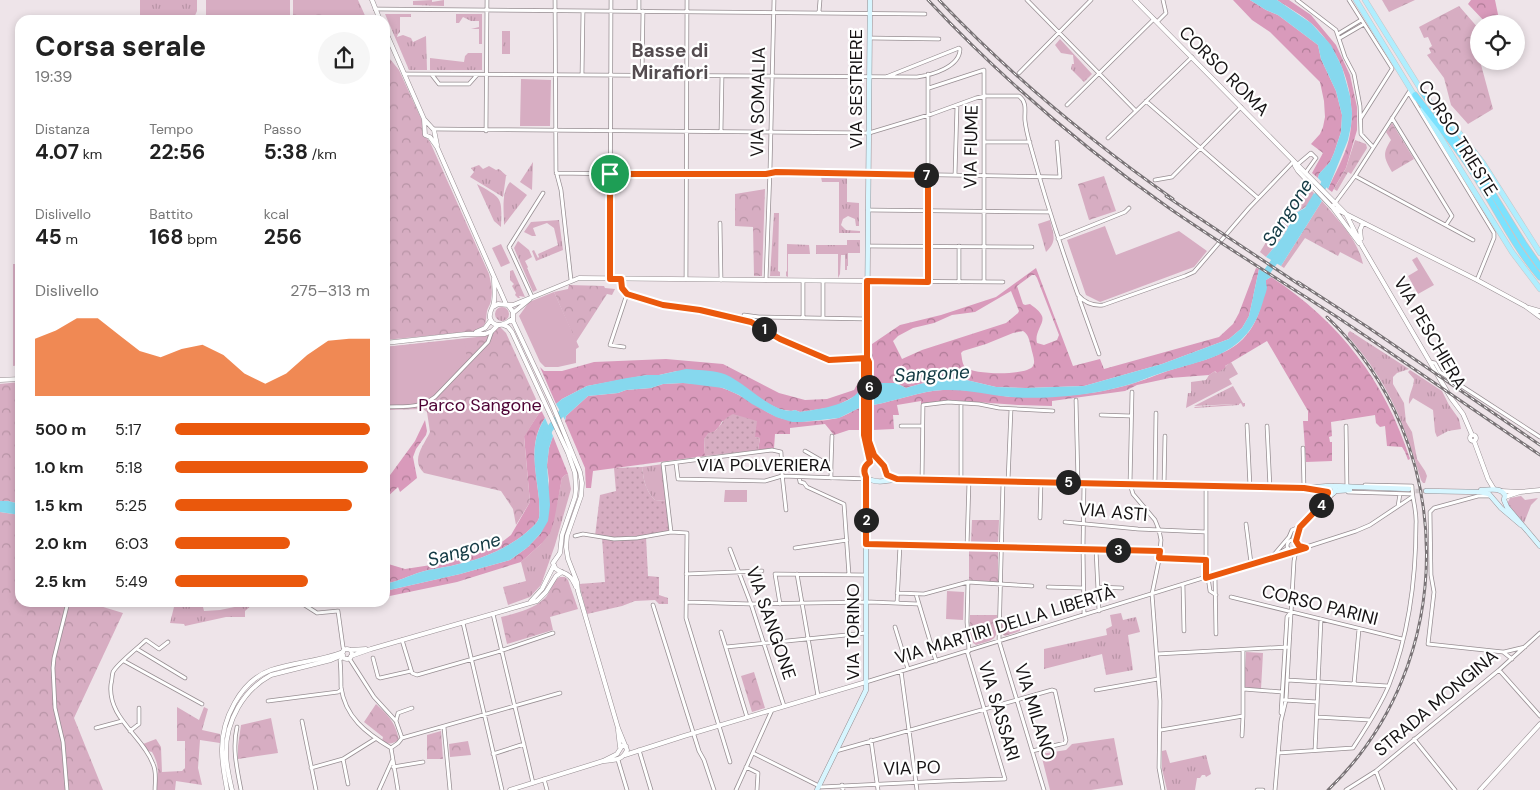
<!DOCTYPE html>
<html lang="it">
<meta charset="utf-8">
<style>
body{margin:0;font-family:"DM Sans",sans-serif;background:#f6f6f6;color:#222;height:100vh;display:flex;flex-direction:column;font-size:19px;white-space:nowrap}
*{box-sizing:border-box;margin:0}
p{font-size:16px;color:#767676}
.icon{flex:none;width:28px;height:28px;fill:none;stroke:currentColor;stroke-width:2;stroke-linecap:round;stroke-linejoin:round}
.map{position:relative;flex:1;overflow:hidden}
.details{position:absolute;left:15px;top:15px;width:375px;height:592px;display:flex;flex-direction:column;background:#fff;border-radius:15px;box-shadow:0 2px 8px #0003}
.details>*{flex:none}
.buttons{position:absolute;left:1470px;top:15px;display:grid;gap:10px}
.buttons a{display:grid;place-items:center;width:55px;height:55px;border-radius:50%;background:#fff;box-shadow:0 2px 8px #0003;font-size:25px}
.pin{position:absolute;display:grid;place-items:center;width:42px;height:42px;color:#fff;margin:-21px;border:2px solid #fff;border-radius:50%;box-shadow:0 1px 5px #0007}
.km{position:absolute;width:25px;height:25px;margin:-12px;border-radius:50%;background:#222;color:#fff;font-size:14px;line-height:25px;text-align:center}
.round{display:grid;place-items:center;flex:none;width:52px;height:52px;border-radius:26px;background:#f6f6f6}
.overview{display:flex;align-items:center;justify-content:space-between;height:85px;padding:0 20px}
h1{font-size:28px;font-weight:700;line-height:38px}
.stats{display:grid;grid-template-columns:repeat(3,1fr);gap:8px;height:85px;padding:5px 20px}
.stats div{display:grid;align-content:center}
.stats b{font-size:21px;font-weight:700}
.stats small{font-size:14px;font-weight:400}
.stats p{font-size:14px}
.chart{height:140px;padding:10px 20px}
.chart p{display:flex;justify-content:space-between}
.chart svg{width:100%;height:90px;margin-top:5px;fill:#ea580c;opacity:.7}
ul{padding:0 20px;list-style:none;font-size:16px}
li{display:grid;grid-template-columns:80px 60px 1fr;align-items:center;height:38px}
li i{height:12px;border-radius:6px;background:#ea580c}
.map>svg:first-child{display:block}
</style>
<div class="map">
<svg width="1540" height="790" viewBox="0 0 1540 790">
<defs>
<pattern id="grass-tufts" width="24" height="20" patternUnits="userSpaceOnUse" patternTransform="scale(1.25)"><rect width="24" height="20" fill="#d7adc2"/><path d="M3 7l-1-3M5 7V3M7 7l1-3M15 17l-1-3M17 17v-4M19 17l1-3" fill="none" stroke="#b894a6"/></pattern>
<pattern id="forest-crowns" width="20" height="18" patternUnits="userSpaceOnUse" patternTransform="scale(1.25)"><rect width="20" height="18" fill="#d99abb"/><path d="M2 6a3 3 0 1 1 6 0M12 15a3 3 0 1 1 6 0" fill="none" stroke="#af7c97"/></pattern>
<pattern id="park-crowns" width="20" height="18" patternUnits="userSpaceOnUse" patternTransform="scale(1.25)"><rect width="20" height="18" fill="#d7adc2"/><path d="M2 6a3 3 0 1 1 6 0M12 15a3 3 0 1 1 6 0" fill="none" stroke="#b894a6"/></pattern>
<pattern id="garden-dots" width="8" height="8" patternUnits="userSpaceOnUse" patternTransform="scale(1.25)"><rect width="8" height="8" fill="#d7adc2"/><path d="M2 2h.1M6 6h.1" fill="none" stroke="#b894a6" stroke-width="1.8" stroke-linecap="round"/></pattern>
</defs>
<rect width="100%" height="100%" fill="#eee4e9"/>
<path fill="url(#grass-tufts)" d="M140,0H197V11L193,20H140Z
M432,0V2L444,0V6L413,5V1Z
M385,14H411V17H400V32L398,34L397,37L403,35L411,38L413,42L426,36L427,70H409Z
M456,14H482V44H479V29H471L479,27V21H471L463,17L459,23H456Z
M502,31H510V54H502Z
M1060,39L1092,74L1084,82L1071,69L1072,64H1074L1073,55L1061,53L1055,45Z
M468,53H482V70H430V58L464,62L465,56Z
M533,162L532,190L520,182Z
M479,165L483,169L489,166L496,170L499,169L507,176H506L503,197L470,177L474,172L471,168Z
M821,177H847V202L859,203V226H856L855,219L848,216L843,219L841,225L846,230L860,231V233H839V182H822Z
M510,182L527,195L504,225C504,211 501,193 510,182Z
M477,184C503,199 502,197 501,227L494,221Z
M774,213H779L778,271L780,272V276H770Z
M559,220L563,250L536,261L532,251L534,250L538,258L539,257L538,254L558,245L554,228L547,223L533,228L536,236H532L524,232L531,222Z
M1050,220C1053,234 1058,241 1046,252L1038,224Z
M847,240H860V253H848V266H847V270H845V255H841L840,274L838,278V254H816V245H847Z
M518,241L529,250L532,257L525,261L528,267L527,268L537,290L533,292L514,248Z
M787,244L809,245L810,254H788V277L786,276V272L787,271Z
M13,264H20V365L13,366Z
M495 314a7 7 0 1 1 14 0a7 7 0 1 1-14 0Z
M1350,331L1409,369L1397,373L1393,377V384L1404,403L1406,422L1412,432L1417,459L1425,471L1427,476L1425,483H1423L1421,480C1410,443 1398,406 1376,373C1368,360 1358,348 1348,336V333Z
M1231,362L1238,374L1229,379L1232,384L1186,408L1188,393H1191V382L1206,380L1209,375L1215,371L1216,373Z
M1410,370L1442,391L1449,405L1459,419L1461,429L1448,431L1437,437L1435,432L1433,410L1413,398L1409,404C1408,395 1414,388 1414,379L1408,372Z
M1233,386L1243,403H1245V406L1243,407L1241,403L1239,404V405L1195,408L1194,407L1235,404L1194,406Z
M663,464L667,501L655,500C645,490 644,481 642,467Z
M568,474L571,489L555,545L541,585L530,597L508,605L503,587L526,581L521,562L541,544L557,503L562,478L565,475Z
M1521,496L1525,500L1538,498L1531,505L1524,523L1507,504L1510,498Z
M175,603H202L204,611L220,610L254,603L245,611V617H226L185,626L184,624L170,623Z
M1121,613L1123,620L1136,617L1140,632L1128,635L1133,670L1106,675L1102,654L1044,669V649L1107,635L1106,629L1112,626L1110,615Z
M1166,750L1170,763L1206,755L1211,774L1206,777L1205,775H1202L1200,778H1197L1195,790H1167L1162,769V751Z"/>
<path fill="url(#forest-crowns)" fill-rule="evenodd" d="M1233,0H1250L1266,10L1278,15L1318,45L1321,59L1336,91L1342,115L1341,132L1334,153L1330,162L1319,174L1318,178L1312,173L1323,153L1311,144L1320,134L1323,127L1325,117L1324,101L1320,82L1270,32L1252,20Z
M1277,0H1289L1311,15L1336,45L1350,75L1357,107V130L1346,168L1332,192L1328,189C1335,173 1345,156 1349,139C1358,98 1343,53 1312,24C1302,15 1289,8 1277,0Z
M1471,0H1495L1500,24H1487L1468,4Z
M1036,268L1073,366L1100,359L1104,369L1219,337L1233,324L1239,313L1256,268L1259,269L1249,316L1242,328L1229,339L1162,364L1084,386L1026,388L996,387L962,379H945L920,384L906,388L896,383H873L872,344L900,325L941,315L996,297ZM1032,275H1035L1037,278L1059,335L1057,340L1044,345L1037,343C1034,332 1045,323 1042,316C1040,311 1034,307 1030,304L1025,305L1023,304L1017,286ZM1011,291L1019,311L1018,313L1006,323L922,350L902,359L893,341L898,336L913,328L934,323L952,315L975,312ZM1023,331C1029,335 1029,340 1031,347C1032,353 1036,361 1033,366C1027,376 973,375 965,367C962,364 962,357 961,353L963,351L986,344L1013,333Z
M1271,277C1340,322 1385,381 1410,459L1408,460L1405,452L1402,447L1387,446L1385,426L1380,427L1376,423L1375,415L1331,422L1332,436L1329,437L1330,442H1332V461L1306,462L1303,421H1308V411L1267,341L1225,366V368L1217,373L1215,371L1209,375L1170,378L1137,385L1125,391L1052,401V406L1018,405L948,400L921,404V401L897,405L899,415H893L894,429L873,430V405C897,401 919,391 943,390C958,389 973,391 989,393C997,395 1006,397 1015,397C1051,397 1089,396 1124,386C1141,382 1157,374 1174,369C1197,362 1226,356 1243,339C1260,321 1262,302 1266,280Z
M666,359L723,364L779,393L805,400L827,399L854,390L858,383L859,384V391L857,395L834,407L800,412L795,410L791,411L779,409L769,404L727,376L677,371L659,375H647L587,386L562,399L556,404L540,367L544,371H562L594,362Z
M683,383C697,384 713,384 725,389C742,395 757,407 773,415C790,424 820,422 838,418C845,416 852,411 859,408V430H849L834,435L825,424L790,428V434H775L774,448L758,450L760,438L755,437L722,421C718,430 712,434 704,439L705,456L593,471L591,488H586L585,468L565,421L566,416L588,396L618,393L626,390L651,388L663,384Z
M541,410L545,418C528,443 536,470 539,499C539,505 540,512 539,518C537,524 531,528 527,532C504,551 479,560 451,566C441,568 431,569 421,572C408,576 399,581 385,584V563L405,569L431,565L498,545L511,535L530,502L524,436Z
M425,420L427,431L426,435L416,449L413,457L417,478L400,492L398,487L385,499V482L415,441Z
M553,436L568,474L565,475L562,478L554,521L550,533L541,544L521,562L457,582L385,597V591L460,574L510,560L528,547L541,533L549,481L547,465L549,448Z"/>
<path fill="url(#park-crowns)" d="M293,0H358L367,20H293Z
M1382,0H1415L1389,12Z
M1459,6L1479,29V45L1476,47L1479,61H1480L1493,109L1468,124L1451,105L1444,78L1427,55L1431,53L1429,48L1432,46L1428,37L1424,38L1419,27Z
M385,53L399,70L424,125L423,134L430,142L489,274C491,283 493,291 491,299C491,304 488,307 487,311C485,324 488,324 476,331L385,340Z
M1392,123L1414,159L1392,172C1384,158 1382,154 1391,140L1386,132Z
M1355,140L1366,144L1367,148L1351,174L1348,172L1337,191L1334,189L1346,168Z
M1104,176L1116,211L1089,220L1078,184Z
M1305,184L1314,193C1307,209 1305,207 1292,215C1289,231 1277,244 1266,257L1260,252L1273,231L1271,230Z
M765,189L762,276H754L753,227L735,226V194Z
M1322,201C1338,220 1358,240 1363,264L1340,252L1338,256L1305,238L1284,268L1281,266Z
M513,270L525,297L519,296L520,298H518L515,295L516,293L512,286L514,284L510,280V271Z
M569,285L604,286L605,288L615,289L612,295L607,294L576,342L554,292L568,289Z
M498,325L506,333L541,410L524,437L530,502L516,525L513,509L501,491L424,473C410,460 424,445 430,432L427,412L423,409L385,410V347L486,336Z
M20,382V504L8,501H0V384Z
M0,512L20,515V602L90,603L123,613L74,718L103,790H0Z
M972,520H999L998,544L971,543Z
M969,548H998V583L969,580Z
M560,577H565L568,580L578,609L550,617L553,630L507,644L501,617C516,613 532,610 544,599C551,593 552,580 560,577Z
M970,615H997C996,640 1000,638 976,645L969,640Z
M1002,618L1020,619V631L1005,636L1001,633Z
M1246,652L1263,653L1261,689L1244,688Z
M754,672L765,708L752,712L741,676Z
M376,704C389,716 395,722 399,740C392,744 389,745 382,741L383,737L364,722Z
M177,707L199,720L204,707L208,709L202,730L220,734V743L200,740L198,768L202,785L176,781L175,790H156C157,774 161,768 152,752L148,751L143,744L156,739L161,747L162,772L182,771L185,768V741H177Z
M271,718L278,753L238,759V746L241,725Z
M441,731L443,759H427V735Z
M1114,738L1123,785L1091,790H1050L1041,754L1066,750L1072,744Z
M468,741L471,755L450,757L449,744Z"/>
<path fill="url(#garden-dots)" d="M733,414L757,421L755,437L760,438L758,450L705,456L704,439L708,433C716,432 717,429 722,423C724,419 729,416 733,414Z
M642,467C644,481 645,490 655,500L667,501L671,532L646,537L648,576L659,577V595L668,598V604H659L655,600L635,601L622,606L587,614L579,584L605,582L602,537L595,536L600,495L616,491L614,468Z"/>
<path fill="#d7adc2" d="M206,0H290V20H206Z
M300,0H322V10L300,11Z
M326,0H357L359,7L360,20H326Z
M521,79L551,80L550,126H520Z
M1105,226L1116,255L1179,231L1207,251L1194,267L1100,302L1086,295L1067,240Z
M501,244L510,263L501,267L492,248Z
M1417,257L1434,285L1418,294L1408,276L1418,270L1412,260Z
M554,292L579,347L576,349V363L558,367H545L540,362L519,316L529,302Z
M464,339L467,361L434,394L427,399L419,402L385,403V347Z
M1379,356L1397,367L1390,376L1373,365Z
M725,490H747V502H724Z
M947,591L964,592L963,620L946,619Z"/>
<path fill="#86d8ee" d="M1250,0H1277L1311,23L1331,45L1342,67L1350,96L1352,113L1351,126L1348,140L1328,189L1318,178L1319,174L1330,162L1334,153L1341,132L1342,115L1336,91L1321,59L1318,45L1278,15L1266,10Z
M1314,193L1322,201L1281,266L1266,257C1277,244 1289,232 1292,215L1305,208Z
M1259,269L1271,277L1266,280C1266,282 1266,285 1267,287C1267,290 1265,295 1264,298C1260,313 1254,327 1243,338C1225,357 1195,363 1171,370C1155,374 1140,382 1124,386C1092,395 1044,400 1011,397C988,395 967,389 943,390C919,391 897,401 873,405V383H896L906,388L920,384L945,379H962L996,387L1026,388L1084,386L1162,364L1229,339L1242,328L1249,316Z
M686,369C697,370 710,370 721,373C742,378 774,417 795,410L800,412C815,410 850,405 859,391V408L839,418L802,422H792L776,417L752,404L739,395L723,388L683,383L663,384L651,388L626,390L618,393L588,396L566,416L565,420L556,404L562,399L587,386L627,378L647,375H659Z
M545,418L553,436L549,448L547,465L550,505L548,521L541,533L528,547L510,560L460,574L385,591V584C399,581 408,576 421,572C431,569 441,568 451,566C479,560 504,551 527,532C531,528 537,524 539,518C540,512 539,505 539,499C536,470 528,444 545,418Z
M0,501H8L20,504V515L0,512Z"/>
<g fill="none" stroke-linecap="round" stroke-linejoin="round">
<path stroke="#86d8ee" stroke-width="7" d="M1313,205L1328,177
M1262,281L1264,276L1279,255
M546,437L549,430L566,407"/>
<path stroke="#cec5c9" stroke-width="4.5" stroke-dasharray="4.5 2" stroke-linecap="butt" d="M1409,491H1426"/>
<defs>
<path id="minor" d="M555,0L556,171L561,190L571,280
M1027,0L1136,111
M1297,0L1336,30L1345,57L1354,74L1360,106L1361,134L1373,147
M1349,0L1392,68
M375,9L925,14
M639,11V0
M819,12L820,0
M1157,22L1166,13L1163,0
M1338,34L1361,20
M870,38L939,39
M1340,38L1364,24
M1019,73L1091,0
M404,74L917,77C932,75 960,67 960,49L959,48L886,77
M432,75L439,84H469L477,75
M582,75L583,11
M642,76L643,11
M929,88L984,70V282
M1409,93L1494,233V238L1477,280
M1146,101L1258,198
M1067,105L1154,19
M1361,118L1392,69
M1392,118L1452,216L1446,225
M434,129L869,133L932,114L976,98L985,96H1019C1028,103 1024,112 1025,121C1026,129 1028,137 1030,144C1044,195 1060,245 1078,295C1085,303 1093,306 1103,305L1185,276L1194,272L1249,208L1294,161
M486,131L487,0
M721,131L722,76
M1108,138L1192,57
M984,142H1030
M1298,164L1311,153L1316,158L1306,172
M556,173L687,175L776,172L1060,177L1057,142
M955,175L957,105
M1355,176L1473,240
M1155,180L1172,177L1241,107
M1332,207L1355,176L1409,92
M868,210L1050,212
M720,223L721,280
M1058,239L1125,212L1129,208
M868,246L1032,247
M959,246V282
M610,279L611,0
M621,279L622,289L627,294L663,305L700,310L751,322L780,339L829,360L867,358
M686,279L687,0
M766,280L770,170L774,0
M823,281V318
M867,281L1003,282
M928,282V74
M532,297L509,247L543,193
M1079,298L1099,354
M744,315L759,317L867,319
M803,318V281
M624,347L610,345L627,294
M1430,362L1435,363L1440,372L1540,437
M1132,392L1130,484L1133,494L1155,520L1159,530L1161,540L1159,560L1152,594L1160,701L1159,768L1163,790
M1076,400L1078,482
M385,407C405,406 418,409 435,397L488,342L492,331
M1101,415L1131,416
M1247,425L1250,487
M901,426H922
M1267,426L1270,488
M1346,426L1347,490L1348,492L1412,494
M1303,448L1304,488
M805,451L831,466V478
M676,463L678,479L765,481L782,476L868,479
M831,466L832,436
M799,477L800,482L804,483L807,487L844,504L849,575
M922,479L923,405L948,402L979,404L999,408L1053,411
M961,480V403
M1008,481L1011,409
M1003,482L999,641L1044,790
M1155,485L1156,413
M1164,485L1165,436
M1206,486V578
M1490,496H1478L1434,508L1430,512L1431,575L1434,592L1428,644L1503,652L1512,659
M1324,503L1334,493
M1398,506L1400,494
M1040,518L1041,482
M1065,522L1138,529L1206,532
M1246,524L1251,563
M671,532L663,464L772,450L781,452L782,474L786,510
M575,536L583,534L614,539L637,538L671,532L687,533L686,618L730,762
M1293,540C1298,522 1319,511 1329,493
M1287 546a6 6 0 1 1 12 0a6 6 0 1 1-12 0Z
M1296,541L1300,528
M866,544L1160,551
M967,546L969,481
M795,548L847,540
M730,549L751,604L784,706
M1096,550L1099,611
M1297,550L1356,531L1370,525L1412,497
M1276,555L1288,548
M1272,557L1289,537L1292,530L1297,528
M1159,558L1206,559
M686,574L762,571
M797,574L818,696
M1215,575L1216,634
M1208,577L1210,591L1216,595
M968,582L967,622L969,651
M1183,585L1184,631
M1048,587L1083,588
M1098,587L1122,588
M897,593L924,594L968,582L1032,586
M916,594L936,661
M1231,597L1402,639
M298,602L303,604L317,613L338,611L343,647L344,649
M686,602L751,604L871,602L918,604
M897,603L900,545
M780,604L775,574L866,575
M653,605L699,751L704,760L714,790
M493,614L533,783
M1084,615L1083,549L1084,483
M463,623L502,790
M895,627L908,669
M721,632L747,717
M402,640L412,673L417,675L497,652L553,633
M726,647L866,633
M137,649L185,678
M1504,652L1525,647
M1157,654L1288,647
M343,657L340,660C341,669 341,678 341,687C345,717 366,733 391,748
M349,658L374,697L396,721L402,738
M373,658L378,677L380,678L411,671
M124,661L202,704
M1499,670L1540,716
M901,671L917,790
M1287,680L1388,686
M866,682L1290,551
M1354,684L1359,629
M1243,689L1282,692
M1096,690L1158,679
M1284,700L1317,702
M268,701L338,692L341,690
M1281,713L1287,617L1290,613
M1317,717L1370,720
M302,721L316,790
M396,721L398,713L412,708
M237,727C232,748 237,769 241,790
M444,727L450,790
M96,728L122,721
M1161,730L1243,716V650
M130,731L139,724V708
M1242,736L1243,716
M402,738L560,693
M1414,739L1455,790
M871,740L878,790
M639,750L651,790
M1315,750L1321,619
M836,751L1052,690L1055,691L1066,740L1065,743L1032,751
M753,753L821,787L945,781L1005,779L967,651
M1278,753L1353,748C1366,728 1380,707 1389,685C1409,634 1416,578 1416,524C1417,511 1412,499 1412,486L1365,485
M493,754L524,744
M343,759L348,784
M618,760L627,790
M393,767L423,762
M746,767L758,773L757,790
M311,768L343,759L375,739
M1376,771L1383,790
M544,779L547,790
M842,785L843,790
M67,790L63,742L55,708L53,668L54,658L68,602
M155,790C155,781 157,772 153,764C143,736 107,718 111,684C112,681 112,675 113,672C117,664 139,647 146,640L159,649L168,642
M379,790L392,761
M398,790L391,748L398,743L402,738
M736,790L772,710
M1257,790H1263
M1275,790L1281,721L1286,700L1294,561L1296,551
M1346,790L1376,771L1499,670L1540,633"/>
<path id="tertiary" d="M372,0L380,20
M1135,0L1346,214L1362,246L1451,398L1463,414L1472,435
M385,30L424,119L425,135L430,137L437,147L506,304
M424,119L434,130L437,145
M1294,161L1295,166L1298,171L1332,207L1477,280L1525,306L1540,317
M1333,208L1359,243
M1361,239L1360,230L1363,223
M508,305H513L579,278L867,281
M493,307L498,304L508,305L513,312V318C507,324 494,330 490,318C489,313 491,310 493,306C496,297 494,288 494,278
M1529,308L1540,311
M513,313L530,299
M513,318V321L553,406L580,472L582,483L581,496L567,536L566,547L568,559L577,582L578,591L618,728L627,750C622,761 614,760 603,761
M503,325L508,327L512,332L568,453L575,473L576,489L575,497L562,535L560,553L553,563C555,573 563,570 569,576C573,579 574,583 576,587
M476,332L485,328L491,320
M385,343L466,334H485L492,331L498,325
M0,380L20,379
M1470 438a3 3 0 1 1 6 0a3 3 0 1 1-6 0Z
M1474,441L1488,479L1494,489
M1501,491L1520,492L1540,490
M1505,497L1520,492
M531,601L542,589L554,565
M342 654a5 5 0 1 1 10 0a5 5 0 1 1-10 0Z
M351,650L366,649
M351,656L371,649L537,601L546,592L556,576L562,572
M618,730L620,747
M625,755L684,736L866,682
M227,790C225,777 222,765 222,752C221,720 240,681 271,670C295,662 320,661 343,652
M232,790C229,777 226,765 226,752C226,721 243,690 271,675L331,660L343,655
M510,790L603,761L617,754L622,746H626
M1480,790L1540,724"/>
<path id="secondary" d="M867,358L869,362V441L874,455L884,465L887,475L896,478
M870,462L864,435L865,362L867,358V338L870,0
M866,477C874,484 887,481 897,479L1125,483L1155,485L1304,488L1328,492
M1327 490a4 4 0 1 1 8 0a4 4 0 1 1-8 0Z
M1334,486L1409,489
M1305,488L1329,486
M1481,490C1490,490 1500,487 1505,495L1504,500
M1335,491L1350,490
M1426,491L1480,492L1489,494L1501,508L1521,525
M1504,500L1507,507L1540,546
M817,790L866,690V492C866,488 866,484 866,480C865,469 862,459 879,461"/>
<path id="primary" d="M1356,0L1416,98
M1365,0L1423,93
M1436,107L1454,126L1483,163L1540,253
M1423,109L1512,252L1540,289"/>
<path id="motorway" d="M1421,90L1477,168L1524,244L1540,267
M1415,95C1434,120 1455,144 1472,171C1495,206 1513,245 1540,277"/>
</defs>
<use href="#minor" stroke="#978e92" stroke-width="4.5"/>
<use href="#tertiary" stroke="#978e92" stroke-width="5"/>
<use href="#secondary" stroke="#978e92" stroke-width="5.5"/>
<use href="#primary" stroke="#c7c6c7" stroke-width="6"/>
<use href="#motorway" stroke="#c7c6c7" stroke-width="7"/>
<use href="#minor" stroke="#fff" stroke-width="3"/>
<use href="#tertiary" stroke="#fff" stroke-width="4"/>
<use href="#secondary" stroke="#d7f6ff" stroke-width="4.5"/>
<use href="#primary" stroke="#b0eefe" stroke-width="5"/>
<use href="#motorway" stroke="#7be2fe" stroke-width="5.5"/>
<defs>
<path id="rail" d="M928,0C1001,78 1082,147 1169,208C1224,246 1281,281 1337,317C1405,362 1472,409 1540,455
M939,0C1010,75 1089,140 1173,199
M1166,196L1303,287
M1298,282L1369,328L1540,445
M1327,317C1459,443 1460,663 1328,790"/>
</defs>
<use href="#rail" stroke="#7a7477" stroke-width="3"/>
<use href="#rail" stroke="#fff" stroke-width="1" stroke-dasharray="4" stroke-linecap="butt"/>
</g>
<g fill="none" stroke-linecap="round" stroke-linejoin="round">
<defs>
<path id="route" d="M610,174V279H621L622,288L627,294L663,305L700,310L751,322L780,339L829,360L867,358L864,362V435L870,462C864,466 863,471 866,477V544L1160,551L1159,558L1206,560V578L1306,548L1299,546L1296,541L1300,527L1323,503L1328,493V492L1304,488L897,479L887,475L884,466L874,455L869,441V362L867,358V281L928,282V175L776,172L766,174H610"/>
</defs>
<use href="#route" stroke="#fff" stroke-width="10"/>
<use href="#route" stroke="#ea580c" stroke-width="6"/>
</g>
<g text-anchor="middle" stroke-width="4.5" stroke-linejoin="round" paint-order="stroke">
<g font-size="18" fill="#161314" stroke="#fff">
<text transform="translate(1224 71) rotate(45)" y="6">CORSO ROMA</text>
<text transform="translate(856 89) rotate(-90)" y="6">VIA SESTRIERE</text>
<text transform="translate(758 102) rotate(-89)" y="6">VIA SOMALIA</text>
<text transform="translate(1458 138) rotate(58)" y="6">CORSO TRIESTE</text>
<text transform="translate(971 147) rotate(-89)" y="6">VIA FIUME</text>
<text transform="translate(1430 333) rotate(60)" y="6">VIA PESCHIERA</text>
<text x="764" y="471">VIA POLVERIERA</text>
<text transform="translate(1113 512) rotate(5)" y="6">VIA ASTI</text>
<text transform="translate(1320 605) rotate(14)" y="6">CORSO PARINI</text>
<text transform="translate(771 623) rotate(71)" y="6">VIA SANGONE</text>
<text transform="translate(1005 625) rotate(-17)" y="6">VIA MARTIRI DELLA LIBERTÀ</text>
<text transform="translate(853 632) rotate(-90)" y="6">VIA TORINO</text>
<text transform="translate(1436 703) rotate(-40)" y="6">STRADA MONGINA</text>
<text transform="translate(999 711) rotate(73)" y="6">VIA SASSARI</text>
<text transform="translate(1035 712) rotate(73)" y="6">VIA MILANO</text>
<text transform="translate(912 768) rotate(-2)" y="6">VIA PO</text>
</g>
<g font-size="18" fill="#4e0335" stroke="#fff">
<text x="480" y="411">Parco Sangone</text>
</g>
<g font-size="19" font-weight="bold" fill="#544c50" stroke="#fff">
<text x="670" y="57">Basse di<tspan x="670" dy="22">Mirafiori</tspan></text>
</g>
<g font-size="19" font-style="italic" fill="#133a44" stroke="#fff">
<text transform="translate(1287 212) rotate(-57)" y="7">Sangone</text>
<text transform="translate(932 373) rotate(-3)" y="7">Sangone</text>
<text transform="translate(464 549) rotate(-17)" y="7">Sangone</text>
</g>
</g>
</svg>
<div class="buttons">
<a><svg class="icon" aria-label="locate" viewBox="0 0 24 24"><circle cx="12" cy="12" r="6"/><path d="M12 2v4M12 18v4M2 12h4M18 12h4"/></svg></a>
</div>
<div class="pin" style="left:610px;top:174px;background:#1e9e55"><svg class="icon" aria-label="arrive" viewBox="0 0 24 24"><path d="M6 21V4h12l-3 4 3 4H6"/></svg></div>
<b class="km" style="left:764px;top:329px">1</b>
<b class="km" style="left:866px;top:520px">2</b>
<b class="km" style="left:1118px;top:550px">3</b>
<b class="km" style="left:1321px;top:505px">4</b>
<b class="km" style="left:1068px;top:482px">5</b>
<b class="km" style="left:869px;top:387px">6</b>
<b class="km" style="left:926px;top:175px">7</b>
<section class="details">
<div class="overview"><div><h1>Corsa serale</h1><p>19:39</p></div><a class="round"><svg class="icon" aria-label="share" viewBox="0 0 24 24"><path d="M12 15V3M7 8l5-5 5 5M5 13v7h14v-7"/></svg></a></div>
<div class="stats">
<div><p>Distanza</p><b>4.07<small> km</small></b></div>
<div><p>Tempo</p><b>22:56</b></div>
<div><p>Passo</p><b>5:38<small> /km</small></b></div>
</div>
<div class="stats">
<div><p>Dislivello</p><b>45<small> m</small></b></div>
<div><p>Battito</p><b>168<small> bpm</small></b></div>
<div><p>kcal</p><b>256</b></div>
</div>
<div class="chart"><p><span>Dislivello</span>275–313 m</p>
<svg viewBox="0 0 160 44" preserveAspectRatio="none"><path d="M0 44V16L10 12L20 6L30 6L40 14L50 22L60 25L70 21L80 19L90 24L100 33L110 38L120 33L130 24L140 17L150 16L160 16V44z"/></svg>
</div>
<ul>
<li><b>500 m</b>5:17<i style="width:100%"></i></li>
<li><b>1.0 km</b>5:18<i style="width:99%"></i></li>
<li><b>1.5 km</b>5:25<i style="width:91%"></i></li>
<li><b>2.0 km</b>6:03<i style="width:59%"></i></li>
<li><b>2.5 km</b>5:49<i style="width:68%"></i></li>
</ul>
</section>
</div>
